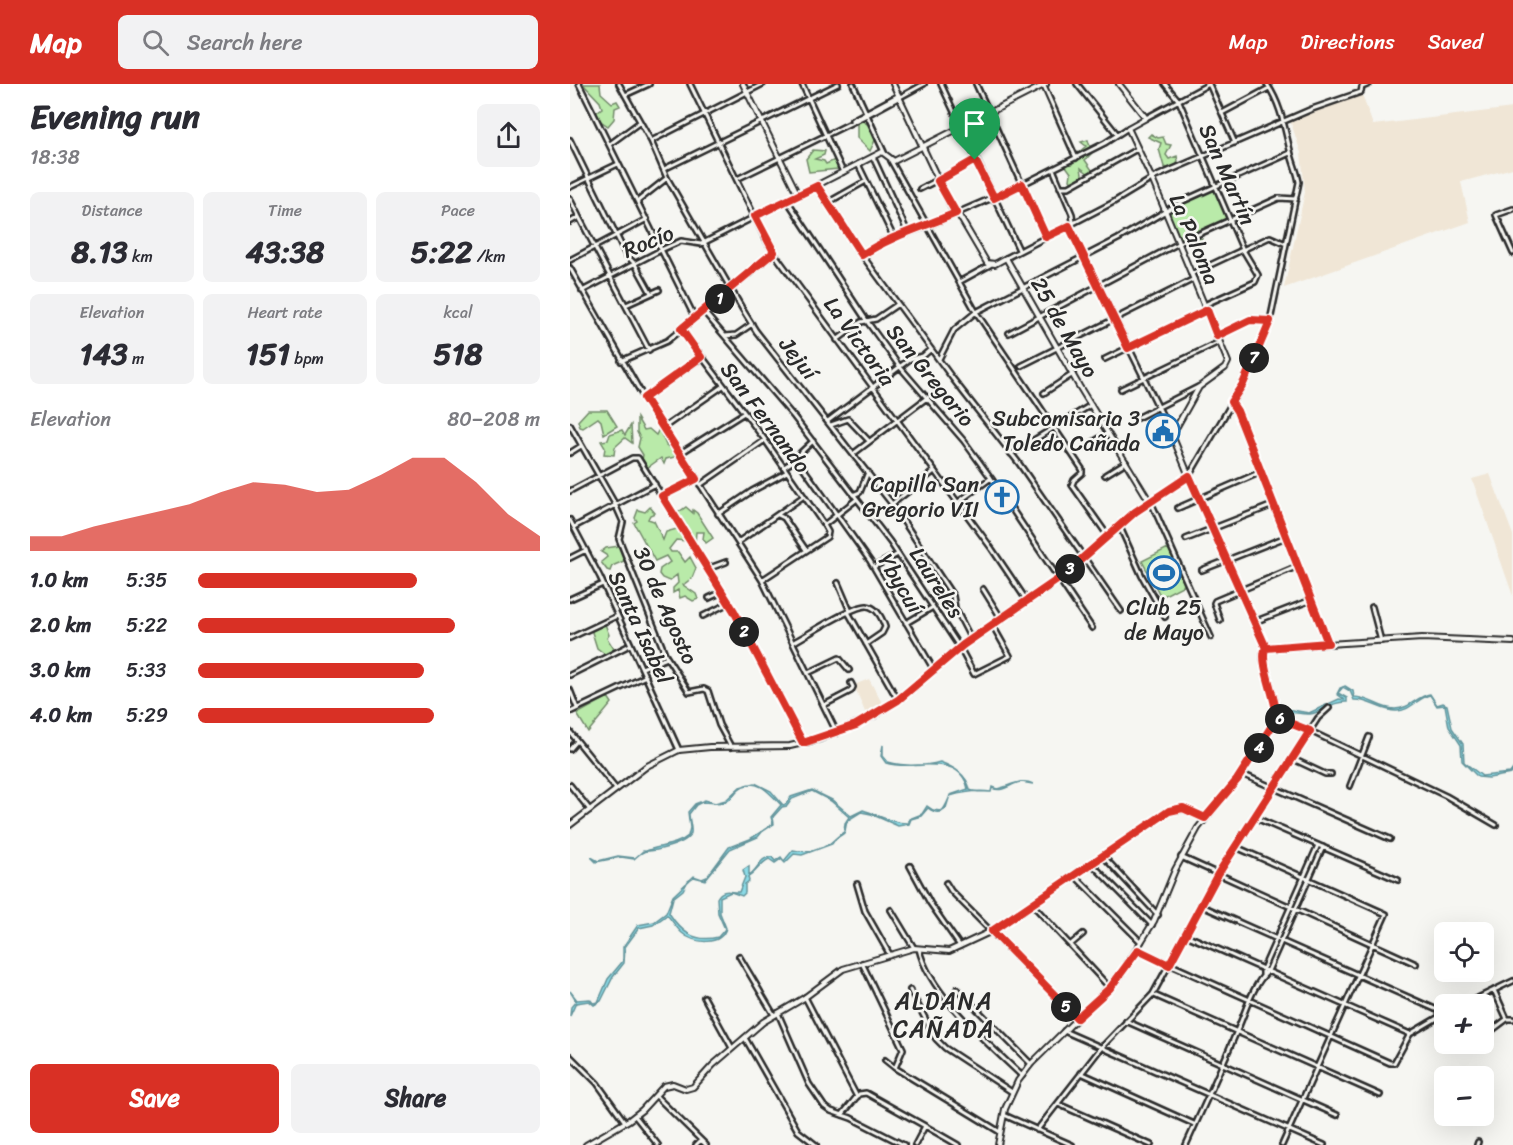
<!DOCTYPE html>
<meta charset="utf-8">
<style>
body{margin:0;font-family:Sriracha,sans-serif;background:#f2f2f3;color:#2b2b33;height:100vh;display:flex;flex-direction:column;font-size:22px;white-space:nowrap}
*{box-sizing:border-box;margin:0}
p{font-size:20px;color:#7c7c81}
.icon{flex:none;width:33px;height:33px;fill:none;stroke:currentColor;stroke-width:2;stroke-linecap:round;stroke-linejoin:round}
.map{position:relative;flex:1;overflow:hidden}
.sheet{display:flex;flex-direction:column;background:#fff;width:570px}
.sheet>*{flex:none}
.buttons{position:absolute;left:864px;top:838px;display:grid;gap:12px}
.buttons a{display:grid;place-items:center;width:60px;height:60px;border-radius:9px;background:#fff;box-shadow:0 6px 24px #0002;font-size:30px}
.pin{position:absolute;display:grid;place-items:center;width:51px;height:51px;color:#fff;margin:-62px -26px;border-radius:50% 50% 50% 0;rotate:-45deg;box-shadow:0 0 6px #0007}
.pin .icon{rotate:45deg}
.km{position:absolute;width:30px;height:30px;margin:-15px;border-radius:50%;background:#222;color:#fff;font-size:16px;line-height:30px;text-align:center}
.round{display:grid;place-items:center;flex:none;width:63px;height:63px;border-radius:9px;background:#f2f2f3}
.overview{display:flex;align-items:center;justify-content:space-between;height:102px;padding:0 30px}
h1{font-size:33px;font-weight:800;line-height:45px}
.metrics{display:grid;grid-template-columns:repeat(3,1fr);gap:9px;height:102px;padding:6px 30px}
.metrics div{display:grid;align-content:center;border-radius:9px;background:#f2f2f3;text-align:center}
.metrics b{font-size:30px;font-weight:800}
.metrics small{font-size:16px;font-weight:400}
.metrics p{font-size:16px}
.chart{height:168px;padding:12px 30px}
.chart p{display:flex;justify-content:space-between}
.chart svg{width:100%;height:108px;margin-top:6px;fill:#d93025;opacity:.7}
.primary-button{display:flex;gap:12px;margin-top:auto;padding:12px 30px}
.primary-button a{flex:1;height:69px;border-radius:9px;background:#d93025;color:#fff;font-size:24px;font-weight:800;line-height:69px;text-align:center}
.primary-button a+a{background:#f2f2f3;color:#2b2b33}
ul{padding:0 30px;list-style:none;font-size:20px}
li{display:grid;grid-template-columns:96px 72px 1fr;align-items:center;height:45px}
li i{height:15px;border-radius:8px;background:#d93025}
header{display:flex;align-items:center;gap:36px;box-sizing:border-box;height:84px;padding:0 30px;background:#d93025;color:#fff}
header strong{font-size:28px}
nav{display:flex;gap:33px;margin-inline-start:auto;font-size:21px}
.search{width:420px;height:54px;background:#f2f2f3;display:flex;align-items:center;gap:15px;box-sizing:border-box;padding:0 21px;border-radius:9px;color:#7c7c81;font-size:22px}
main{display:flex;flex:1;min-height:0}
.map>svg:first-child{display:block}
</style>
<header>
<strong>Map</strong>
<div class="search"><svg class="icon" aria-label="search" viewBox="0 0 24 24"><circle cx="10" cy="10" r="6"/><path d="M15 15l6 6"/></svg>Search here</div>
<nav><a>Map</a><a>Directions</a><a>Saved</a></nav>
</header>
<main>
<section class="sheet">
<div class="overview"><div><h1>Evening run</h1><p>18:38</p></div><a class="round"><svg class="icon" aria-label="share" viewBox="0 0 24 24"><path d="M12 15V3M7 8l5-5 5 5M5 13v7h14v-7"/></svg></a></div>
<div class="metrics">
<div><p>Distance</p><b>8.13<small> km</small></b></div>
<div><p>Time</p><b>43:38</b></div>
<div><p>Pace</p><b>5:22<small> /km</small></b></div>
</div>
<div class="metrics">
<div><p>Elevation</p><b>143<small> m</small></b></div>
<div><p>Heart rate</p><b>151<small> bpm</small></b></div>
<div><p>kcal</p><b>518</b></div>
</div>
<div class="chart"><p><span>Elevation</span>80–208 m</p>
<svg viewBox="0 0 160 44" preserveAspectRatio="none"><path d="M0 44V38L10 38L20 34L30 31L40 28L50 25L60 20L70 16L80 17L90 20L100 19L110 13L120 6L130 6L140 16L150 29L160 38V44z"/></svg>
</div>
<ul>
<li><b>1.0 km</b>5:35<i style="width:64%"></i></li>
<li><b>2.0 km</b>5:22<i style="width:75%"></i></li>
<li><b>3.0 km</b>5:33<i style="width:66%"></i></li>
<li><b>4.0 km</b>5:29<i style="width:69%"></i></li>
</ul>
<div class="primary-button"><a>Save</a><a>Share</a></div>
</section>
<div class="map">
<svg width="943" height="1061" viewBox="0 0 943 1061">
<rect width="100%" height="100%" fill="#f6f6f2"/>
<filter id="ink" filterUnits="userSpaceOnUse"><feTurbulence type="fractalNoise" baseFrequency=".0167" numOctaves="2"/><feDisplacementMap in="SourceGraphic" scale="12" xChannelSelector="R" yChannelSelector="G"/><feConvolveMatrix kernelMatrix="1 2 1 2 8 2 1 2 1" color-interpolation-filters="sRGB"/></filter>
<g filter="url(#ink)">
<path fill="#f0e6d6" d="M791,8L803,41L943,24V84L891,98L900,138L714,204L735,108L731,69L720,36Z
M920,390L943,451V512L902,395Z
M299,595L312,619L295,628L284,601Z"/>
<path fill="#b9eaa9" stroke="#728a6a" stroke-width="1.5" d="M13,0H30L31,9L42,19L47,17L50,22L45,24L44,35L38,42L26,34L24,30L32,24L30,18Z
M291,36L299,41L306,54L300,67L287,54V40Z
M581,50L588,54L593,53L596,60L601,61L596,71L599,75L607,72L608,77L606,83L601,85L594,83L589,65L591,59L578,53Z
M518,56L520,63L511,69L515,72L522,69L515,76L522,86L519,90L511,84L513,96L504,101L500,96L501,89L493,78L495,77L502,80L506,71L516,62L511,58Z
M243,66L255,67L254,71L245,75L254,77L256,80L265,76L268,85L239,88L236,75Z
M646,103L661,136L621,154L632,155L629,161L633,167L628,171L618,159H609L595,126Z
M18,326H37L47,342L34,350L31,337L28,334L13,344L10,343L8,337Z
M67,334L74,346L79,345L86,351L89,345L96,361L104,366L105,373L96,375L94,380L91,374L77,384L72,376L73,371L68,363L70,354L67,348Z
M61,341L62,359L55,354L45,363L44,371L34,370L35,364L31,357L38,356L40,350L52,346L55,351Z
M80,423L85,429L80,431L78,435L84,437L93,456L96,448L110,444L113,447L116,457L106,456L99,465L101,468H108L115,478L120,473L126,484L122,494L113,501L126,510L128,515L123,517L115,512L110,514L108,506L103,509V504L108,499L107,491L99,497L92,494L89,490L90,485L100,478L96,472L85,477L64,439L67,437L65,434L68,426L75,428Z
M116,423L123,429V426L127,429L143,454L136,459L133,455L134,448H126L125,459L106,430Z
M49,462L56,476L42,482L40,487L37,486L31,478L37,473L36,471L31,468L36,464Z
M598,464L616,500L591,513L572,477Z
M35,540L39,551L37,554L44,565L36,571L27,564L21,545Z
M38,613L42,619L18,648L7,630Z"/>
<path fill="#8adae6" stroke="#64949b" stroke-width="1.5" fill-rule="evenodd" d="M775,602L783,607L784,613C799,613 810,625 825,625C840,625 847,612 860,610L867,621L873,619L877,621L882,644L893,660L894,678L912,692L940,689L943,685V688L941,690L919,694L908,693L892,677L891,661L879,643L875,621L867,622L860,611C849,613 839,628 826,627C811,627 798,615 784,616L780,607L773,603L768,609L777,614V618C762,617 753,628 740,630C730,631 720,626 710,629V624L739,629L769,615L775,616L767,610L770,604Z
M313,661V672L318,678C333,682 354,683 370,678C383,683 397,690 400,706C406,709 414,707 421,708L422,703L427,705C440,702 451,694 463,700C461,700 454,698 450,698C440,700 433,709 422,704L421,708C406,706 394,708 380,712C375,723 372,735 358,724L351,732L341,735L339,740L328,742L301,730L291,728L278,736C272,746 281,747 266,754L262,760L232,771L224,770L215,779L211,775L205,779L199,775C189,780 186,789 178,793L179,797L175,800V809L172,812L161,808L150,813V829L156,844C151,862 124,860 112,849C106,844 102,836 97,831L83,841L69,844L55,863L54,879L43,893L31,917L24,921L19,917L6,919L0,932L1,923L6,917L0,907L7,916L20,915L23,919L28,918L38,895L53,877V863L68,841L84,838L96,829L103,812L124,792L132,795L137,793L159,763L180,755L203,740L201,733L211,721C201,710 186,691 169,705C164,709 162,716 155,718C146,720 141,718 132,718L126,721L119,730C119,736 122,743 121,749C118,760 84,768 73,767L64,775L51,773L26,778L21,773L28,777L48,772L65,774C79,760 103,765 118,752L120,744L118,728L125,720L135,716L145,719L156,716L170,703L185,699L201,707L213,721L216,720L221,713L242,706L262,716L281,732L293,726C309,731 323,740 339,739V735L352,730L357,722L363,726L371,727L376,724L380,711L398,705C390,666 342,688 316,679L311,672ZM242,707L261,717L279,733L275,739L274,748C267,752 265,756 259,760C248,767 235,769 223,766L214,777L211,773L205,777L202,773C190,772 188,786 179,791V782L173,786L175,793L169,808C161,809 153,803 147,814L148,829L155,845L148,853C125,859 111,848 99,829L103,814L113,806L118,797L124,793L135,796L160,765L188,753L192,748L204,740L203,733L212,723L217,722L222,715Z"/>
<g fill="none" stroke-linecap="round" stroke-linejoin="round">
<defs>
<path id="minor" d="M9,0L125,234
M49,0L81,57L97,94L173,226L186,247L322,420L383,512L385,524L401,555
M120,0L195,154L204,169L422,465L457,517
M232,0L273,88
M283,0L314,68
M371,0L449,166
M406,0L476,153
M507,0L547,50
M595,0L609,17L673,166L688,191L685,198L634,221
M639,0L665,59
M474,2L506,74
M55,11L79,0
M652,29L699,4
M576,34L639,0
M282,36L329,11
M0,56L56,171L65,180L81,209
M81,57L193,0
M40,60L70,38
M303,73L338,149
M321,77L406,228L512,385V389L504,396L502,401L538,452
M288,80L324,154
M94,85L268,0
M483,85L502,130L503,138
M167,95L297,31L354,0
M247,102L292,171L383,295L448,378L551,527
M0,103L48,80
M490,103H499L567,65
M350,105L405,77
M0,115L9,133L0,138
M217,116L296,236L330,283L394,357L421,394L522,544
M68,117L97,94
M257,119L296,97
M943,125L926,131L943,169
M9,133L79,266
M499,142L602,351
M292,171L312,158L357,142L443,105L535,59L558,44
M436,174L542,119L585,93L742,25L791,8L792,3L799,0
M0,176L77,135
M0,184L74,314L192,496L267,649
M621,190L700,153L716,160
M389,198L420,181
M12,207L93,165L111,157L131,160L228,111
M56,221L89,206
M134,228L224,333L320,458L390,564L404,590L440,572L423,542
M111,245L195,356L254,441
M439,249L609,159L709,114L726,115
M155,252L166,251L182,240
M647,252L680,236L700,237
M267,256L291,238L306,235L328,220
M369,275L384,246L406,228L548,155L613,117L720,69
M535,275L636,226
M51,277L97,257L204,169
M451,282L624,195
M551,305L649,258
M474,309L503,290
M74,314L131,274
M661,318L667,328L758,559
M567,334L628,303
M258,337L340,275L353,272L361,265
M0,341L45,420L53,438L49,455L96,572L119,608L134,605L138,607L149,641L161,663
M261,341L278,335L299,357
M93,344L153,302
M243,357L227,372V375L300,477L364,586
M514,364L538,349
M0,369L11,362
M109,370L174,329
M283,370L358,313
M441,370L521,321
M214,383L227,375
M535,391L556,378
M619,392L673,300L700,237L729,98C727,86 722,77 720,66C714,42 711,21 697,0
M130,401L195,356
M0,407L62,374H68L164,527L233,659
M283,411L290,408L298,388
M93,412L126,395
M581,418L641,553
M387,419L421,394
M322,420L363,388
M608,424L691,388
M148,430L182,407L217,388
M208,431L214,434L236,466
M0,436L30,493L109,666
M549,441L572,492L595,533
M4,443L85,400
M616,455L703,421
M168,458L234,412
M0,474L16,466
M304,483L328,470
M137,485L156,478
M632,486L716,453
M192,496L257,453L258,448L254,441L287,415
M268,499L280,527
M413,505L431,534
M139,514L152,508
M0,515L33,500
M802,523L811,557
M278,528L328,616
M133,532L159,519
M650,536L644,519L645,517L728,482
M684,538L741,516
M336,539L363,523
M0,554L47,532
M224,558C237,551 284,521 297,522C306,523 312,534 315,543L312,549L296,560
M72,584L97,574
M238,589L269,574L279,586
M0,591L60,561
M0,606L7,624
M254,621L281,607L283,603L281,599
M0,628L76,592
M707,634L740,647L876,712L926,741
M0,648L46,705
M0,665L7,657
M723,675L755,690H761
M672,690L820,755
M0,701L20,726
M780,702L799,653
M686,734L828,796
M666,763L816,830L712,1061
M533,772L588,831
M611,773L846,880
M522,780L582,841
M340,782L360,819L390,862
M504,791L571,858
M376,799L381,807L507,934
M287,800L295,827L320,871
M462,820L540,904
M632,822L874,929
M321,826L344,864
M616,851L840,950
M500,861L513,850
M349,865C359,910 419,960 452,992
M568,866L820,979H824L840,950L874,930
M169,872L204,931
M292,879L333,965L325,984
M693,891V885L748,761
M387,905L461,980
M340,906L366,955L375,964L442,1008
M924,906L937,935
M584,911L810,1011
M134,913L162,964
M235,913L287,1013
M893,921L943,897
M208,929L239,1000L254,1022L261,1027L281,1034L334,1061
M556,937L767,1031
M494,947L754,1061
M917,950L937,935H943
M175,954L228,1047L246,1061
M0,972L27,999L55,1038
M315,976L325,984L430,1048
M511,989L624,1040
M86,1012L136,1061
M488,1020L581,1061
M272,1031L289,1010L296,1009L355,1042
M434,1031L502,1061
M65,1032L88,1061
M467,1046L531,964L583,910L648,790L748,634L759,624
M126,1061L131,1056
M345,1061L355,1042L388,1061
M616,1061C633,1024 650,987 666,949C675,930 682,901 698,887L753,763
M907,1061L908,1058"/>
<path id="tertiary" d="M173,0L228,111
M323,0L382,125L390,133L417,179L425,180L436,174L509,302L580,418
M549,0L576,34L558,44L582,95L658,278L655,284L629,303L602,351L619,392
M16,1061L59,1036L72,1026L94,1002L103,1000L116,1005L123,1003L143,981L193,938L234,914L273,885L344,864L379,867L422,847L599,727L613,725L635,734
M428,1061L435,1025L448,997L461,980L550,892L584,837L605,786L628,744L667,696L705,638L707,624L693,575V570L696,564"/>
<path id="secondary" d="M228,111L312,68L324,77L476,0
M0,741L77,682L109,666L140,663L220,662L250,655L304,632L328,616L393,561L490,494L565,428L619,392L696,564L852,554L943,558"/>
</defs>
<use href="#minor" stroke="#2b2b2b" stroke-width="8"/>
<use href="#tertiary" stroke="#2b2b2b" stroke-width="8"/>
<use href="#secondary" stroke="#2b2b2b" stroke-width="8"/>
<use href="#minor" stroke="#f6f6f2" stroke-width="3"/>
<use href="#tertiary" stroke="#f6f6f2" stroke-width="4"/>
<use href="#secondary" stroke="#f6f6f2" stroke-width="4"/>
</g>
</g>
<g fill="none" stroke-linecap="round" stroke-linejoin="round" filter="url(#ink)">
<defs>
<path id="route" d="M405,76L368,97L386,129C354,143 320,152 292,171L247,102L185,132L204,168L111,245L131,273L74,314L126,395L92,412L164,527L233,659L286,641L328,616L393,561L490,494L565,428L619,392L696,564C688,575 707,617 707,634L667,696L635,734L613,724L599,727L422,847L507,934L540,904L568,866L599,881L648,790L740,647L707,634C707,617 688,575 696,564L758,559L667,327L661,318L673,300L700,237L680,236L647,252L637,226L558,264L499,142L476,153L452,100L424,114L405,76"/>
</defs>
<use href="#route" stroke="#fff" stroke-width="12"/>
<use href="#route" stroke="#d93025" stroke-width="8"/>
</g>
<defs>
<symbol id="civic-ring" viewBox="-11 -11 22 22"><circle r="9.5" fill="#f6f6f2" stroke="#1f6fb2" stroke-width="1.5"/><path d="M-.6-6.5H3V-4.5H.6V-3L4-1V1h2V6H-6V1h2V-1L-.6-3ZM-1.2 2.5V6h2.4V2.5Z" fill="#1f6fb2"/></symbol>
<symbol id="church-ring" viewBox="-11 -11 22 22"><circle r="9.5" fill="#f6f6f2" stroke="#1f6fb2" stroke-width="1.5"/><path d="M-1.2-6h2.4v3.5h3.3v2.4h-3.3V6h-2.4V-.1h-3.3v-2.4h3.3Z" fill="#1f6fb2"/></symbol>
<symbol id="stadium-ring" viewBox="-11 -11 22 22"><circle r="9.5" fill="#f6f6f2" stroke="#1f6fb2" stroke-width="1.5"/><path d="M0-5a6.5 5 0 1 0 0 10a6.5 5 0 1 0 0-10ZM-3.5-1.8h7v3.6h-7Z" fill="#1f6fb2"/></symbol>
</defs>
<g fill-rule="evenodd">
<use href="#civic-ring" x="574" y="328" width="38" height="38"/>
<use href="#church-ring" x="413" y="394" width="38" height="38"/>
<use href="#stadium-ring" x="575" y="470" width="38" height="38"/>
</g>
<g text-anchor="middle" stroke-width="5" stroke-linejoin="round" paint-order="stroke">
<g font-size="22" fill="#2b2b2b" stroke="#f6f6f2">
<text transform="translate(658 90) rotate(66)" y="8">San Martín</text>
<text transform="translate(625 155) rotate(67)" y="8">La Paloma</text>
<text transform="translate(78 157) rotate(-22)" y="8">Rocío</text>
<text transform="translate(495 243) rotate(60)" y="8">25 de Mayo</text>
<text transform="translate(290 257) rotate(54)" y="8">La Victoria</text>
<text transform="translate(229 274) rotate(52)" y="8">Jejuí</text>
<text transform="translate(361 291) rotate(51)" y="8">San Gregorio</text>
<text transform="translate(196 333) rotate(53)" y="8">San Fernando</text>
<text transform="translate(367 498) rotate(57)" y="8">Laureles</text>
<text transform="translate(331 499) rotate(59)" y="8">Ybycuí</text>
<text transform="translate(96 521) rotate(66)" y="8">30 de Agosto</text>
<text transform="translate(71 543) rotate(65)" y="8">Santa Isabel</text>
</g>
<g font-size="22" fill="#2b2b2b" stroke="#f6f6f2" text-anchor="end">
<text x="570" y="342">Subcomisaria 3<tspan x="570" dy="25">Toledo Cañada</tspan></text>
<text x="409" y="408">Capilla San<tspan x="409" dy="25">Gregorio VII</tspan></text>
<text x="594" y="531" text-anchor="middle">Club 25<tspan x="594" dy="25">de Mayo</tspan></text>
</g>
<g font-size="24" letter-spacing="1.5" fill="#2b2b2b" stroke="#f6f6f2">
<text x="374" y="925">ALDANA<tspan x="374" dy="28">CAÑADA</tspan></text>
</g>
</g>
</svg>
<div class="buttons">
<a><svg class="icon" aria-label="locate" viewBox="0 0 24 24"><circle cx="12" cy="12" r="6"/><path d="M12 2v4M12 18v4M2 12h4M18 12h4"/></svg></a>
<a>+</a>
<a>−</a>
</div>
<div class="pin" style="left:405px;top:76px;background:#1e9e55"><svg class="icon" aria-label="arrive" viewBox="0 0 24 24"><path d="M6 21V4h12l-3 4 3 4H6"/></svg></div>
<b class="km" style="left:150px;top:215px">1</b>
<b class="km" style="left:174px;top:548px">2</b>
<b class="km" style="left:500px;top:485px">3</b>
<b class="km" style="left:689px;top:664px">4</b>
<b class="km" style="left:496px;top:923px">5</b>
<b class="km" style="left:710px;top:635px">6</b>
<b class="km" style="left:684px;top:274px">7</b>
</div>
</main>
